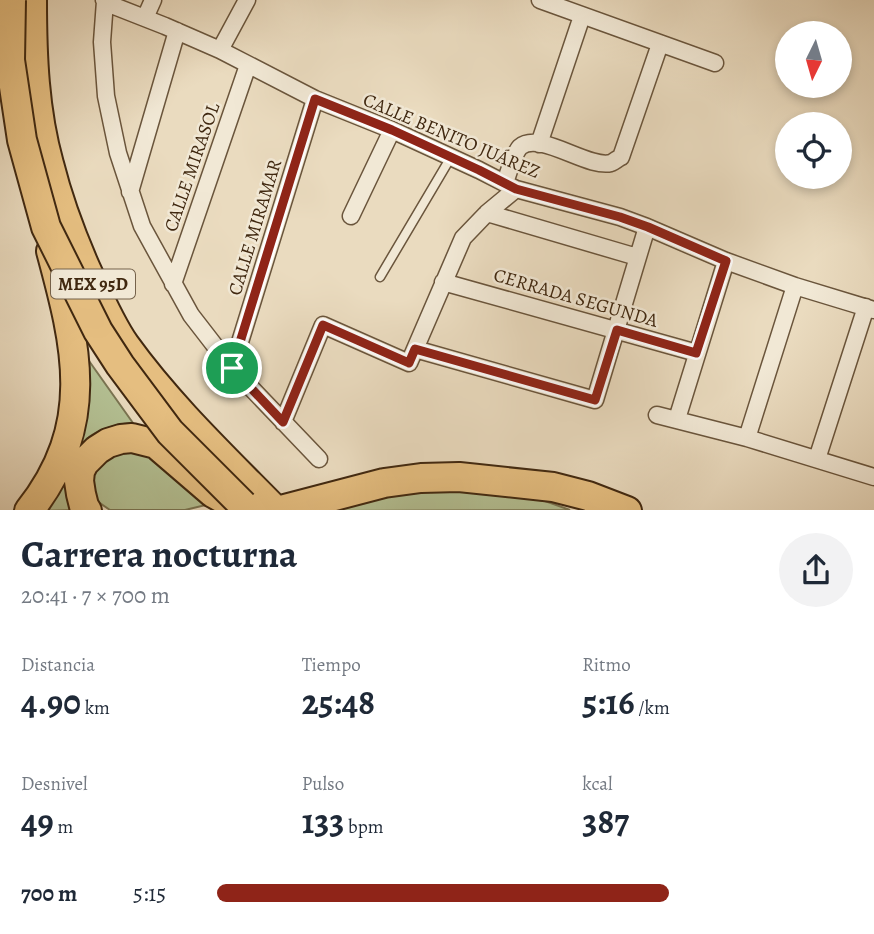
<!DOCTYPE html>
<html lang="es">
<meta charset="utf-8">
<style>
body{margin:0;font-family:Alegreya,serif;background:#f2f2f3;color:#1f2937;height:100vh;display:flex;flex-direction:column;font-size:26px;white-space:nowrap}
*{box-sizing:border-box;margin:0}
p{font-size:23px;color:#747a83}
.icon{flex:none;width:38px;height:38px;fill:none;stroke:currentColor;stroke-width:2;stroke-linecap:round;stroke-linejoin:round}
.map{position:relative;height:510px;overflow:hidden}
.panel{display:flex;flex-direction:column;background:#fff;flex:1}
.panel>*{flex:none}
.needle{width:46px;rotate:185deg}
.controls{position:absolute;left:775px;top:21px;display:grid;gap:14px}
.controls a{display:grid;place-items:center;width:77px;height:77px;border-radius:50%;background:#fff;box-shadow:0 4px 10px #0003;font-size:35px}
.pin{position:absolute;display:grid;place-items:center;width:60px;height:60px;color:#fff;margin:-30px;border:4px solid #fff;border-radius:50%;box-shadow:0 2px 7px #0007}
.round{display:grid;place-items:center;flex:none;width:74px;height:74px;border-radius:37px;background:#f2f2f3}
.head{display:flex;align-items:center;justify-content:space-between;height:119px;padding:0 21px}
h1{font-size:38px;font-weight:600;line-height:52px}
.figures{display:grid;grid-template-columns:repeat(3,1fr);gap:10px;height:119px;padding:7px 21px}
.figures div{display:grid;align-content:center}
.figures b{font-size:35px;font-weight:600}
.figures small{font-size:19px;font-weight:400}
.figures p{font-size:19px}
ul{padding:0 21px;list-style:none;font-size:23px}
li{display:grid;grid-template-columns:112px 84px 1fr;align-items:center;height:52px}
li i{height:18px;border-radius:9px;background:#8f2418}
.map>svg:first-child{display:block}
</style>
<div class="map">
<svg width="874" height="511" viewBox="0 0 874 511">
<rect width="100%" height="100%" fill="#eadbbf"/>
<filter id="stains"><feTurbulence type="fractalNoise" baseFrequency=".00286" numOctaves="4"/><feColorMatrix values="0 0 0 0 .2 0 0 0 0 .09 0 0 0 0 .02 0 0 0 .5 -.17"/></filter>
<radialGradient id="worn" r=".72"><stop offset=".6" stop-color="#630" stop-opacity="0"/><stop offset="1" stop-color="#630" stop-opacity=".3"/></radialGradient>
<path fill="#b4c194" stroke="#7a7452" stroke-width="2" d="M82,351L133,423C115,424 81,433 78,454C75,471 78,493 78,510L35,511Z
M110,448L151,452L210,504L185,510H110L97,501L90,487L91,471Z
M431,491H483L545,501L570,510L326,511L381,497Z"/>
<g fill="none" stroke-linecap="round" stroke-linejoin="round">
<defs>
<path id="lane" d="M380,277L451,157"/>
<path id="street" d="M104,0L114,6L165,26L220,50L315,99L392,130L479,170L516,189L620,217L647,227L726,261L795,286L874,310
M540,0L715,63
M105,1L102,42L106,96L118,153L142,226L191,315L232,368L319,459
M145,18L153,0
M220,50L247,0
M539,144L582,16
M505,183C508,174 514,153 520,147C539,130 588,169 611,163C612,163 620,157 621,157L660,44
M130,192L177,31
M487,213L637,257
M351,216L392,130
M443,282L697,353
M173,284L248,65
M415,349L595,400L647,227
M232,368L315,99
M657,415L747,438L874,477
M677,419L726,261
M283,422L323,325L409,363L463,238L487,213L516,189
M747,438L795,286
M817,459L866,307"/>
<path id="highway" d="M32,0C32,55 34,111 49,164C58,200 71,235 86,269C98,295 109,322 125,345C169,406 223,457 276,511
M29,511C97,425 77,347 51,251
M87,511L84,506L81,494L79,481L80,471L84,463L97,450L108,443L121,439L132,438L156,444L213,493L222,498H231
M277,511L384,483L421,478L459,477L553,487L588,496L627,511"/>
</defs>
<use href="#lane" stroke="#6a553c" stroke-width="11"/>
<use href="#street" stroke="#6a553c" stroke-width="19"/>
<use href="#highway" stroke="#402810" stroke-width="32"/>
<use href="#lane" stroke="#f1e8d5" stroke-width="8"/>
<use href="#street" stroke="#f1e8d5" stroke-width="16"/>
<use href="#highway" stroke="#e5be80" stroke-width="28"/>
<defs>
<path id="highway-bridge" d="M11,0L10,60L22,140L46,227L98,331L120,365L170,432L243,505"/>
</defs>
<use href="#highway-bridge" stroke="#402810" stroke-width="32" stroke-linecap="butt"/>
<use href="#highway-bridge" stroke="#e5be80" stroke-width="28"/>
</g>
<g fill="none" stroke-linecap="round" stroke-linejoin="round">
<defs>
<path id="route" d="M315,99L392,130L479,170L516,189L620,217L648,227L726,261L696,353L617,330L595,400L415,349L409,363L323,325L283,422L232,368Z"/>
</defs>
<use href="#route" stroke="#fff" stroke-width="14"/>
<use href="#route" stroke="#8f2418" stroke-width="9"/>
</g>
<g text-anchor="middle" stroke-width="5" stroke-linejoin="round" paint-order="stroke">
<rect fill="#f1e8d5" stroke="#75624b" stroke-width="2" x="51" y="269.5" width="84" height="29" rx="5"/>
<g font-size="18" font-weight="bold" fill="#402810">
<text x="93" y="290">MEX 95D</text>
</g>
<g font-size="19" fill="#402810" stroke="#f1e8d5">
<text transform="translate(452 135) rotate(23)" y="7">CALLE BENITO JUÁREZ</text>
<text transform="translate(191 167) rotate(-71)" y="7">CALLE MIRASOL</text>
<text transform="translate(254 227) rotate(-73)" y="7">CALLE MIRAMAR</text>
<text transform="translate(576 297) rotate(16)" y="7">CERRADA SEGUNDA</text>
</g>
</g>
<rect width="100%" height="100%" filter="url(#stains)"/>
<rect width="100%" height="100%" fill="url(#worn)"/>
</svg>
<div class="controls">
<a><svg class="needle" viewBox="-14 -14 28 28"><path d="M0-13l5 13h-10z" fill="#e53935"/><path d="M0 13l5-13h-10z" fill="#747a83"/></svg></a>
<a><svg class="icon" aria-label="locate" viewBox="0 0 24 24"><circle cx="12" cy="12" r="6"/><path d="M12 2v4M12 18v4M2 12h4M18 12h4"/></svg></a>
</div>
<div class="pin" style="left:232px;top:368px;background:#1e9e55"><svg class="icon" aria-label="arrive" viewBox="0 0 24 24"><path d="M6 21V4h12l-3 4 3 4H6"/></svg></div>
</div>
<section class="panel">
<div class="head"><div><h1>Carrera nocturna</h1><p>20:41 · 7 × 700 m</p></div><a class="round"><svg class="icon" aria-label="share" viewBox="0 0 24 24"><path d="M12 15V3M7 8l5-5 5 5M5 13v7h14v-7"/></svg></a></div>
<div class="figures">
<div><p>Distancia</p><b>4.90<small> km</small></b></div>
<div><p>Tiempo</p><b>25:48</b></div>
<div><p>Ritmo</p><b>5:16<small> /km</small></b></div>
</div>
<div class="figures">
<div><p>Desnivel</p><b>49<small> m</small></b></div>
<div><p>Pulso</p><b>133<small> bpm</small></b></div>
<div><p>kcal</p><b>387</b></div>
</div>
<ul>
<li><b>700 m</b>5:15<i style="width:71%"></i></li>
</ul>
</section>
